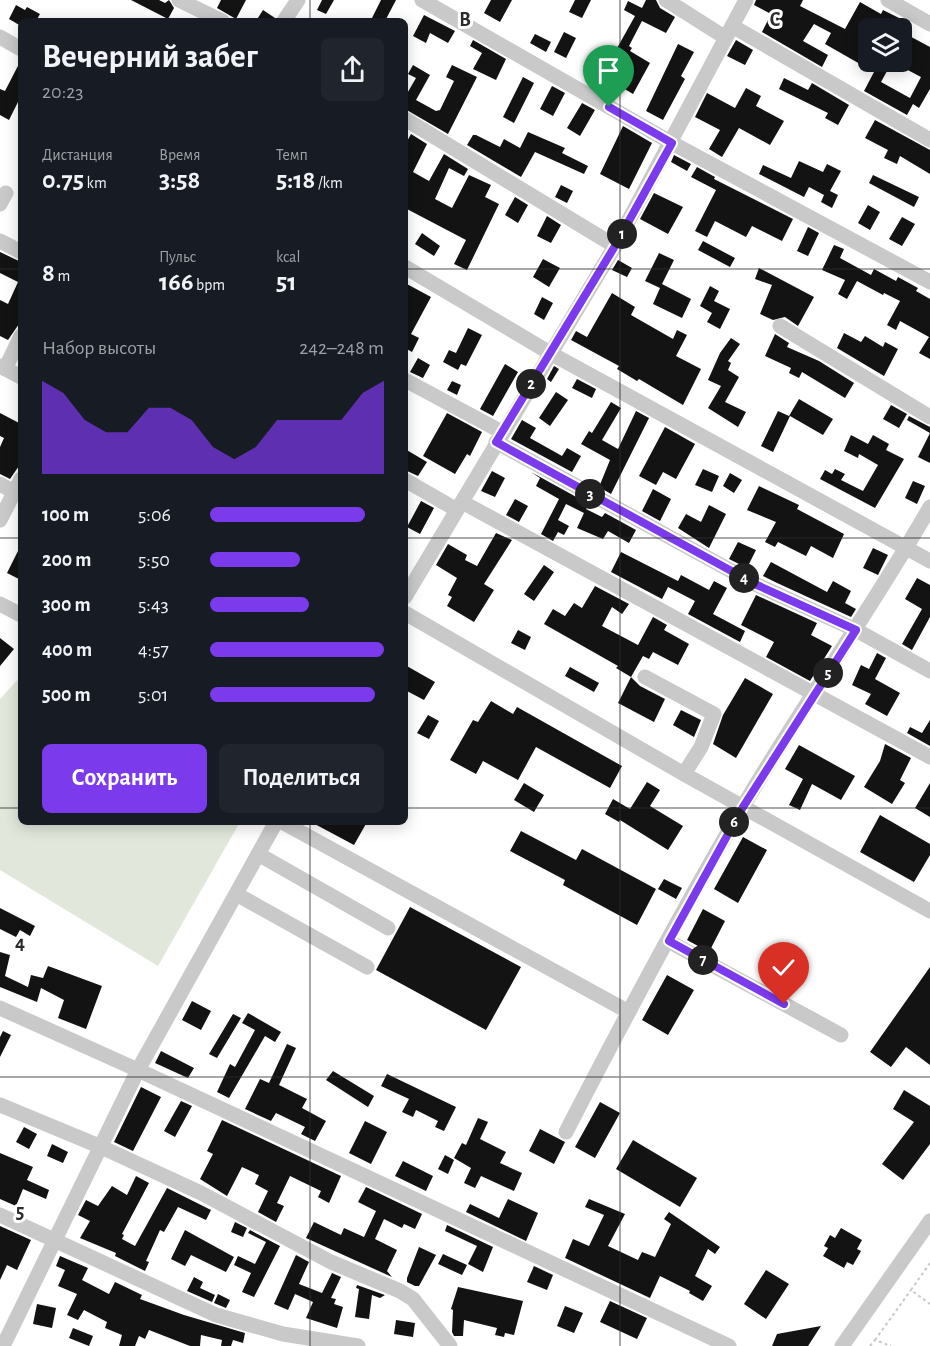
<!DOCTYPE html>
<html lang="ru">
<meta charset="utf-8">
<style>
body{margin:0;font-family:"Alegreya Sans",sans-serif;background:#20242c;color:#f1f3f6;height:100vh;display:flex;flex-direction:column;font-size:22px;white-space:nowrap}
*{box-sizing:border-box;margin:0}
p{font-size:20px;color:#9ea1a6}
.icon{flex:none;width:33px;height:33px;fill:none;stroke:currentColor;stroke-width:2;stroke-linecap:round;stroke-linejoin:round}
.map{position:relative;flex:1;overflow:hidden}
.panel{position:absolute;left:18px;top:18px;width:390px;height:807px;display:flex;flex-direction:column;background:#171b24;border-radius:9px;box-shadow:0 3px 15px #0003}
.panel>*{flex:none}
.fabs{position:absolute;left:858px;top:18px;display:grid;gap:12px}
.fabs a{display:grid;place-items:center;width:54px;height:54px;border-radius:9px;background:#171b24;box-shadow:0 3px 15px #0003;font-size:30px}
.pin{position:absolute;display:grid;place-items:center;width:51px;height:51px;color:#fff;margin:-62px -26px;border-radius:50% 50% 50% 0;rotate:-45deg;box-shadow:0 0 6px #0007}
.pin .icon{rotate:45deg}
.km{position:absolute;width:30px;height:30px;margin:-15px;border-radius:50%;background:#222;color:#fff;font-size:16px;line-height:30px;text-align:center}
.round{display:grid;place-items:center;flex:none;width:63px;height:63px;border-radius:9px;background:#20242c}
.summary{display:flex;align-items:center;justify-content:space-between;height:102px;padding:0 24px}
h1{font-size:33px;font-weight:600;line-height:45px}
.stats{display:grid;grid-template-columns:repeat(3,1fr);gap:9px;height:102px;padding:6px 24px}
.stats div{display:grid;align-content:center}
.stats b{font-size:26px;font-weight:600}
.stats small{font-size:16px;font-weight:400}
.stats p{font-size:16px}
.chart{height:168px;padding:12px 24px}
.chart p{display:flex;justify-content:space-between}
.chart svg{width:100%;height:108px;margin-top:6px;fill:#7c3aed;opacity:.7}
.cta{display:flex;gap:12px;margin-top:auto;padding:12px 24px}
.cta a{flex:1;height:69px;border-radius:9px;background:#7c3aed;color:#fff;font-size:24px;font-weight:600;line-height:69px;text-align:center}
.cta a+a{background:#20242c;color:#f1f3f6}
ul{padding:0 24px;list-style:none;font-size:20px}
li{display:grid;grid-template-columns:96px 72px 1fr;align-items:center;height:45px}
li i{height:15px;border-radius:8px;background:#7c3aed}
.map>svg:first-child{display:block}
</style>
<div class="map">
<svg width="930" height="1346" viewBox="0 0 930 1346">
<rect width="100%" height="100%" fill="#fff"/>
<path fill="#e1e8db" d="M21,676V822H240L158,966L0,870V699Z"/>
<path fill="#131313" d="M131,0H159L165,3L169,0L174,8L168,19Z
M221,0H246L236,19L217,8Z
M322,0H334L326,14L317,10Z
M381,0H396L385,21L372,18Z
M491,0H512L500,22L484,13Z
M575,0H591L582,18L569,12Z
M646,0H656L660,8L675,17L666,33L642,21L629,46L632,48L630,51L650,63L633,94L623,88L633,69L611,59L635,16L624,10L628,1L642,8Z
M756,0H803L800,6L845,29L860,2L881,14L883,10L901,19L896,28H884L873,23L859,50L863,53L868,43V62H892L881,82L910,98L921,77L902,67V32L930,47V89L919,108L913,104L907,115L864,91L874,72L825,44L831,33L814,24L803,41L828,55L822,67L762,32L771,14L754,5Z
M16,5L25,10L27,7L40,14L36,21H21V26L9,19Z
M263,10L275,18L274,21H256Z
M424,15L455,31L448,43L430,33L426,43L413,36Z
M564,32L576,38L566,58L554,52Z
M535,34L551,42L546,52L530,43Z
M473,40L506,59L496,80L473,69L482,53L470,46Z
M736,40L753,50L745,65L727,56Z
M678,44L694,52L681,76L685,79L663,120L646,111Z
M21,60V96L9,120L0,115V89L5,91Z
M413,65L430,75L416,100L436,111L440,110L454,81L446,77L452,65L477,77L448,134L405,109V97L416,78L408,74Z
M523,77L534,83L514,123L503,117Z
M784,78L808,90L812,83L849,105L838,125L825,118L828,113L779,89Z
M552,86L565,93L553,116L540,109Z
M746,88L761,96L756,106L784,121L770,145L739,128L722,157L709,149L720,130L695,117L707,93L735,108Z
M582,103L595,110L580,136L567,128Z
M875,120L930,150V174L900,156L897,164L884,158L888,150L865,138Z
M623,126L652,143L629,189L600,174Z
M528,132L565,148L562,153L588,166L584,174L535,152L521,177L467,145L473,135H476L500,147L504,139L520,148Z
M411,134L427,144L413,172L429,181L444,154L468,169L464,176L449,168L435,199L452,208L469,175L491,185L485,197L499,204L467,270L454,264L466,240L405,208V145Z
M674,155L691,164L687,171L671,162Z
M799,161L823,172L827,164L841,171L830,191L838,195L832,208L821,202L824,195L809,187L804,197L759,174L763,165L791,178Z
M697,167L715,177L714,179L793,219L782,241L752,226L746,237L715,221L707,237L695,231L716,190L691,177Z
M873,175L919,197L914,207L869,183Z
M561,185L573,191L567,203L555,197Z
M654,193L683,207L668,234L640,219Z
M515,197L528,205L518,223L505,215Z
M868,205L880,212L870,230L858,223Z
M547,216L561,225L551,243L537,236Z
M902,217L915,224L902,246L889,239Z
M808,227L819,233L808,256L797,251Z
M422,233L440,246L434,256L415,244Z
M703,241L735,258L730,267L698,250Z
M834,245L844,249L840,258L871,275L874,269L896,281L898,277L918,288L916,291L930,299V359L919,353L929,337L900,321L896,330L887,325L900,301L884,293L883,295L857,281L847,299L838,294L845,280L822,270Z
M0,252L21,262V321L8,340L0,336V300L8,304L18,282L0,273Z
M659,253L674,260L662,284L691,299L682,318L653,304L660,288L645,281Z
M543,259L560,268L549,287L533,277Z
M618,260L632,268L627,277L612,270Z
M759,268L814,297L798,326L785,317L773,320L760,314L772,285L755,279Z
M405,283L431,297L411,334L419,338L412,352L405,348Z
M710,286L719,291L714,301L730,309L720,329L707,322L712,313L700,306Z
M612,293L635,307L631,315L673,339L677,330L687,335L676,356L701,369L683,405L639,379L637,381L617,369L619,366L571,340L576,331L587,337Z
M542,297L553,303L544,320L534,314Z
M468,328L482,335L466,366L461,364L458,370L443,362L449,350L456,353Z
M844,333L861,342L865,336L883,347L885,342L898,349L884,376L837,348Z
M775,334L789,343L787,347L819,361L854,383L845,398L802,372L799,378L789,373L791,368L765,356Z
M731,338L740,344L728,361L731,363L728,370L739,377L725,402L746,412L738,427L708,408L721,386L708,380L720,353Z
M418,358L430,365L423,378L410,372Z
M505,364L518,372L493,416L480,409Z
M554,366L559,369L551,382L547,379Z
M577,379L596,389L592,398L572,388Z
M452,381L461,385L457,395L447,390Z
M556,392L568,400L550,426L539,418Z
M799,399L833,419L823,435L790,416L773,452L761,446L778,411L789,416Z
M611,402L621,408L602,440L618,449L636,411L649,418L611,494L599,487L610,460L581,444L589,431L592,433Z
M891,405L907,414L899,428L883,419Z
M0,413L21,424V463L10,479L0,474V447L4,438L0,436Z
M447,413L482,432L470,456L467,454L455,474L423,456Z
M909,416L930,427V463L918,457L930,433L907,420Z
M522,420L536,428L530,438L562,456L567,448L581,456L572,472L511,439Z
M665,427L695,444L676,479L663,472L656,485L639,476Z
M851,435L868,444L873,435L889,444L886,450L904,459L875,508L820,479L825,470L832,474L835,469L845,474L841,480L863,491L878,465L859,454L858,458L844,451Z
M405,449L427,462L418,476L405,470Z
M703,469L719,476L712,492L695,485Z
M492,471L505,478L495,497L481,491Z
M531,472L589,504L586,509L602,517L605,513L636,530L629,543L608,531L603,539L577,528L584,513L566,504L558,520L569,526L564,535L558,532L553,541L541,534L559,499L536,486L540,478Z
M730,473L742,480L734,493L723,486Z
M913,481L925,486L917,504L905,498Z
M759,486L799,505L797,509L844,534L833,558L811,546L806,556L778,542L775,547L765,542L776,522L747,510Z
M653,489L671,499L660,521L642,511Z
M515,499L528,506L519,522L506,515Z
M421,501L434,508L420,534L407,527Z
M709,505L726,514L709,548L678,528L686,514L701,522Z
M496,533L512,540L484,584L494,590L474,622L447,606L452,597L448,595L457,578L436,565L448,544L467,555L465,560L477,566Z
M738,542L756,550L747,568L729,559Z
M21,545V580L7,573Z
M873,548L888,555L878,575L863,568Z
M621,552L678,581L681,575L709,590L714,581L727,588L713,614L745,631L740,642L688,614L695,601L668,587L662,599L611,572Z
M771,562L827,592L833,581L851,591L845,603L856,609L851,617L775,582L763,576Z
M544,565L554,572L534,601L524,594Z
M917,578L930,585V617L912,650L902,644L922,609L905,599Z
M595,586L629,604L622,614L612,607L602,626L638,645L653,617L667,625L664,630L689,644L678,665L653,652L649,659L643,656L631,677L616,668L618,666L544,624L553,609L565,616L574,603L582,608Z
M756,595L817,623L811,635L832,646L810,681L766,657L774,642L741,625Z
M518,630L531,637L525,650L511,643Z
M0,638L14,649L0,666Z
M877,653L886,658L875,679L900,693L887,716L865,704L871,694L852,685L861,665L869,669Z
M405,665L435,682L424,700L405,690Z
M570,667L599,683L594,692L565,676Z
M631,677L640,686L665,699L654,722L618,703Z
M745,678L773,694L736,758L713,744L723,715Z
M491,701L513,714L517,707L622,766L610,788L536,747L518,780L483,761L476,774L450,760L473,720L478,722Z
M681,710L701,720L694,737L673,725Z
M428,715L439,721L429,739L417,733Z
M930,720V746L907,733L910,727L922,733Z
M885,744L911,758L900,780L905,783L892,804L864,787L880,761Z
M799,745L855,776L841,800L812,784L800,810L789,805L803,779L785,769Z
M647,782L660,790L650,806L683,826L668,850L620,820L619,822L605,814L613,799L630,809Z
M524,783L544,795L534,812L514,800Z
M930,783V817L915,808Z
M880,815L930,844V855L914,882L860,852Z
M311,822H367L354,845Z
M521,831L576,860L582,849L656,889L637,925L563,885L565,880L510,851Z
M743,837L767,850L738,903L714,889Z
M664,879L682,888L676,899L658,889Z
M410,907L521,967L486,1030L376,970Z
M0,908L35,926L30,936L20,930L16,937L0,929Z
M703,909L725,921L709,952L687,940Z
M0,952L10,955L5,976L28,987L31,975L43,978L48,966L102,986L86,1029L58,1018L64,1000L41,988L37,1002L0,987Z
M930,967V1065L906,1047L891,1067L870,1052Z
M667,975L694,990L668,1035L642,1020Z
M192,1001L211,1011L201,1030L182,1020Z
M248,1013L281,1032L275,1042L265,1036L229,1098L217,1092L230,1064L235,1067L255,1030L242,1023Z
M233,1014L241,1018L217,1058L209,1054Z
M3,1031L11,1035L0,1057V1037Z
M287,1044L296,1048L279,1085L307,1099L302,1108L326,1121L315,1141L301,1134L305,1127L276,1113L271,1121L245,1109L260,1079L269,1083Z
M161,1051L194,1068L188,1078L155,1063Z
M333,1071L374,1096L368,1107L326,1080Z
M387,1074L456,1107L444,1131L435,1127L438,1121L416,1110L413,1117L402,1112L409,1099L381,1086Z
M141,1087L161,1097L133,1151L114,1142Z
M904,1090L930,1106V1144L903,1180L882,1164L914,1122L893,1109Z
M181,1101L192,1106L175,1137L164,1131Z
M600,1102L620,1113L595,1158L575,1147Z
M478,1118L488,1122L480,1139L506,1152L500,1163L522,1173L514,1191L481,1176L475,1188L464,1183L471,1168L454,1158L462,1143L466,1145Z
M222,1120L341,1176L329,1203L318,1197L321,1191L290,1176L277,1203L284,1206L276,1222L258,1212L268,1191L255,1184L259,1175L242,1167L227,1196L200,1179L213,1154L207,1151Z
M365,1121L387,1132L371,1164L349,1153Z
M24,1127L37,1134L29,1149L16,1142Z
M540,1129L565,1142L554,1164L529,1151Z
M633,1140L697,1178L680,1207L616,1169Z
M52,1144L68,1152L63,1163L47,1156Z
M0,1153L33,1167L27,1180L49,1190L46,1199L23,1189L16,1206L0,1199Z
M445,1155L454,1160L448,1174L438,1169Z
M403,1161L433,1176L426,1191L395,1176Z
M136,1176L149,1183L122,1234L124,1235L122,1239L135,1246L167,1188L211,1210L206,1220L178,1207L164,1232L160,1230L146,1261L149,1262L145,1271L115,1256L116,1253L80,1238L90,1221L78,1215L86,1200L98,1206L112,1186L127,1195Z
M366,1187L422,1214L415,1229L404,1224L402,1228L384,1219L375,1239L397,1250L387,1271L392,1277L306,1238L314,1222L341,1235L344,1228L364,1237L376,1211L358,1202Z
M508,1199L538,1213L526,1241L466,1212L470,1204L499,1218Z
M589,1199L625,1214L608,1246L638,1260L642,1252L655,1257L671,1224L664,1219L669,1212L720,1247L715,1254L708,1249L695,1276L712,1286L703,1301L689,1293L690,1291L660,1276L650,1298L565,1258L573,1239L589,1246L604,1215L585,1207Z
M235,1222L247,1228L243,1237L231,1232Z
M447,1225L493,1247L483,1272L468,1264L477,1246L445,1231Z
M0,1226L31,1240L17,1270L7,1265L0,1280Z
M841,1228L862,1240L857,1249L861,1251L853,1265L847,1262L844,1268L823,1256L828,1248L824,1246L830,1235L835,1238Z
M185,1230L234,1257L226,1272L191,1255L185,1266L171,1259Z
M250,1230L280,1246L254,1297L242,1292L251,1273L234,1265L238,1256L255,1264L266,1242L248,1233Z
M419,1247L436,1255L419,1286H415L407,1282V1278Z
M443,1254L467,1265L462,1275L438,1264Z
M296,1255L309,1262L299,1284L322,1293L332,1273L341,1277L331,1298L336,1299L334,1304L343,1307L337,1328L306,1318L313,1302L295,1294L288,1310L274,1304Z
M60,1256L88,1268L82,1280L109,1294L115,1282L142,1295L140,1299L184,1315L245,1333L243,1343L233,1340L231,1346H221L222,1340L201,1335L200,1346H190L149,1330L145,1339L139,1336L135,1346H119L122,1335L105,1328L107,1322L84,1310L78,1320L67,1315L77,1294L58,1286L65,1270L56,1266Z
M534,1266L553,1275L547,1290L527,1282Z
M766,1270L789,1284L766,1319L744,1304Z
M194,1277L203,1282L200,1288L215,1295L212,1302L187,1291Z
M357,1285L385,1295L380,1298L372,1295L369,1319L355,1317L359,1289L356,1288Z
M458,1287L523,1301L514,1335L505,1333L504,1337L495,1335L497,1328L464,1320L463,1336H454L452,1332L453,1310L451,1309Z
M218,1294L230,1300L226,1308L214,1303Z
M610,1301L647,1318L637,1339L600,1322Z
M37,1304L56,1308L52,1328L33,1324Z
M565,1306L583,1313L574,1333L557,1326Z
M396,1320L415,1323L413,1337L394,1334Z
M821,1326L808,1346H772L777,1334Z
M73,1328L93,1336L89,1346L69,1338Z"/>
<g fill="none" stroke-linecap="round" stroke-linejoin="round">
<path stroke="#c9c9c9" stroke-width="2" stroke-dasharray="3 3" stroke-linecap="butt" d="M930,1263L911,1290L930,1304
M875,1340L911,1290
M870,1346L875,1340L891,1346"/>
<path stroke="#c9c9c9" stroke-width="15" d="M179,0L222,21
M422,0L672,143L930,282
M666,0L726,38
M888,0L930,24
M284,21L298,0
M732,26L930,140
M0,37L21,49
M405,119L615,246
M0,204L6,193
M0,241L21,252
M405,267L550,353L930,561
M780,326L930,417
M0,366L21,377
M5,369L21,336
M405,380L502,432
M496,442L757,585L856,630L930,671
M405,480L457,510
M0,484L14,492
M462,502L930,757
M0,520L21,479
M405,597L615,246L746,0
M0,604L21,615
M405,613L684,774L930,911
M645,677L714,714L701,747L684,774
M282,822L629,1012
M258,854L388,928
M236,894L367,967
M668,941L841,1035
M0,1008L138,1070L729,1346
M0,1105L99,1146L201,1193L331,1262L400,1291L413,1299L450,1346
M566,1132C622,1023 680,914 742,808C802,706 871,610 930,507
M0,1215L216,1315L283,1334L358,1346
M3,1346L138,1070L276,822
M842,1346L930,1221"/>
</g>
<g fill="none" stroke-linecap="round" stroke-linejoin="round">
<defs>
<path id="route" d="M609,107L672,143L615,246L496,442L757,585L856,630L743,807L669,941L784,1004"/>
</defs>
<use href="#route" stroke="#fff" stroke-width="12"/>
<use href="#route" stroke="#7c3aed" stroke-width="8"/>
</g>
<path fill="none" stroke="#2c2c2c" stroke-width="1.5" stroke-opacity="0.55" d="M310,0V21M620,0V1346M0,269H21M405,269H930M0,538H21M405,538H930M0,808H21M405,808H930M310,822V1346M0,1077H930"/>
<g font-size="20" text-anchor="middle" font-weight="bold" fill="#2c2c2c" stroke="#fff" stroke-width="6" stroke-linejoin="round" paint-order="stroke">
<text x="465" y="26">B</text>
<text x="775" y="26">C</text>
<text x="20" y="949">4</text>
<text x="20" y="1218">5</text>
</g>
</svg>
<div class="fabs">
<a><svg class="icon" aria-label="layers" viewBox="0 0 24 24"><path d="M12 4l9 5-9 5-9-5zM3 14l9 5 9-5"/></svg></a>
</div>
<div class="pin" style="left:609px;top:107px;background:#1e9e55"><svg class="icon" aria-label="arrive" viewBox="0 0 24 24"><path d="M6 21V4h12l-3 4 3 4H6"/></svg></div>
<div class="pin" style="left:784px;top:1004px;background:#d93025"><svg class="icon" aria-label="check" viewBox="0 0 24 24"><path d="M5 12l5 5 9-10"/></svg></div>
<b class="km" style="left:622px;top:234px">1</b>
<b class="km" style="left:531px;top:384px">2</b>
<b class="km" style="left:590px;top:494px">3</b>
<b class="km" style="left:744px;top:578px">4</b>
<b class="km" style="left:828px;top:673px">5</b>
<b class="km" style="left:734px;top:822px">6</b>
<b class="km" style="left:703px;top:960px">7</b>
<section class="panel">
<div class="summary"><div><h1>Вечерний забег</h1><p>20:23</p></div><a class="round"><svg class="icon" aria-label="share" viewBox="0 0 24 24"><path d="M12 15V3M7 8l5-5 5 5M5 13v7h14v-7"/></svg></a></div>
<div class="stats">
<div><p>Дистанция</p><b>0.75<small> km</small></b></div>
<div><p>Время</p><b>3:58</b></div>
<div><p>Темп</p><b>5:18<small> /km</small></b></div>
</div>
<div class="stats">
<div><b>8<small> m</small></b></div>
<div><p>Пульс</p><b>166<small> bpm</small></b></div>
<div><p>kcal</p><b>51</b></div>
</div>
<div class="chart"><p><span>Набор высоты</span>242–248 m</p>
<svg viewBox="0 0 160 44" preserveAspectRatio="none"><path d="M0 44V6L10 11L20 22L30 27L40 27L50 17L60 17L70 22L80 33L90 38L100 33L110 22L120 22L130 22L140 22L150 11L160 6V44z"/></svg>
</div>
<ul>
<li><b>100 m</b>5:06<i style="width:89%"></i></li>
<li><b>200 m</b>5:50<i style="width:52%"></i></li>
<li><b>300 m</b>5:43<i style="width:57%"></i></li>
<li><b>400 m</b>4:57<i style="width:100%"></i></li>
<li><b>500 m</b>5:01<i style="width:95%"></i></li>
</ul>
<div class="cta"><a>Сохранить</a><a>Поделиться</a></div>
</section>
</div>
